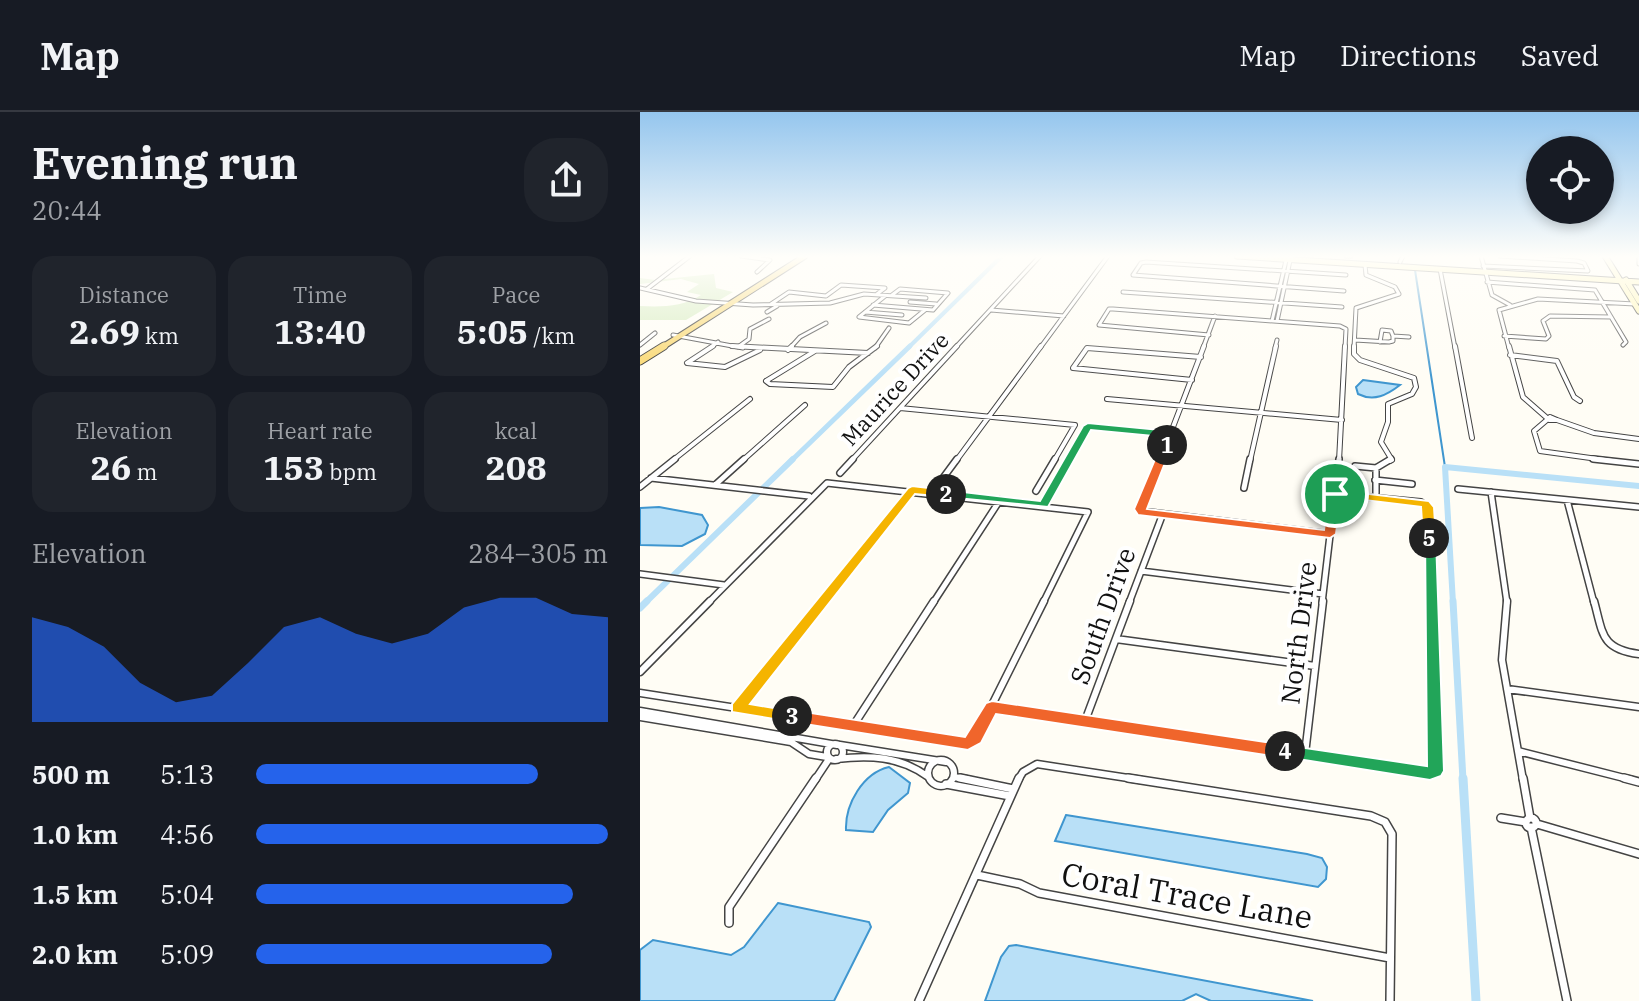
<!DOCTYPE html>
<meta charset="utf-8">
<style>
body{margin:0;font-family:"IBM Plex Serif",serif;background:#20242c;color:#f1f3f6;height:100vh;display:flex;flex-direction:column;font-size:30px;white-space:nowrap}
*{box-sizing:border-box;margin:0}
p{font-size:26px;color:#9ea1a6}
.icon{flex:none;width:44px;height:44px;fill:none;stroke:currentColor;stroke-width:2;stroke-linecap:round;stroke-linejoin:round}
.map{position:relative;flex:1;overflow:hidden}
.panel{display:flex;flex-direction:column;background:#171b24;width:640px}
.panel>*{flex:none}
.controls{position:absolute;left:886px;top:24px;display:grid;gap:16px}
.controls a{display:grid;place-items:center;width:88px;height:88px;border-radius:50%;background:#171b24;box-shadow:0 4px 12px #0003;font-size:40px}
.pin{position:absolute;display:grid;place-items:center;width:68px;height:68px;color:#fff;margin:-34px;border:4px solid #fff;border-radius:50%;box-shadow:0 2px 8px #0007}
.km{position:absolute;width:40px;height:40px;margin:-20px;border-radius:50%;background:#222;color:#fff;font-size:22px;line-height:40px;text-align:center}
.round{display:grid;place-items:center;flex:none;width:84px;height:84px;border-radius:32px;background:#20242c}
.overview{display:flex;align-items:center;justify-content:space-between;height:136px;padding:0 32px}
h1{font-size:44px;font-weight:700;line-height:60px}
.stats{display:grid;grid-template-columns:repeat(3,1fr);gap:12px;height:136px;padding:8px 32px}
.stats div{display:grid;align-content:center;border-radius:20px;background:#20242c;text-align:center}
.stats b{font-size:34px;font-weight:700}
.stats small{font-size:22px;font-weight:400}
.stats p{font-size:22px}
.chart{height:224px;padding:16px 32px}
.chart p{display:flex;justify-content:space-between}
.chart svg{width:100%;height:144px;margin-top:8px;fill:#2563eb;opacity:.7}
ul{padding:0 32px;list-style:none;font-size:26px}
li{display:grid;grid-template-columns:128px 96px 1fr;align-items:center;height:60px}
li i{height:20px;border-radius:10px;background:#2563eb}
header{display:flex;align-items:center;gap:48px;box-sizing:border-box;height:112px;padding:0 40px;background:#171b24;border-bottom:2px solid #363941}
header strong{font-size:38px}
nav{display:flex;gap:44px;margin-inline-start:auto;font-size:28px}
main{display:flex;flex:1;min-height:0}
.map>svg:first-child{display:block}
</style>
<header>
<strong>Map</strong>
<nav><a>Map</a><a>Directions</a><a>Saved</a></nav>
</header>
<main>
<section class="panel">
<div class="overview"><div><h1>Evening run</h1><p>20:44</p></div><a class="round"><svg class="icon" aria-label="share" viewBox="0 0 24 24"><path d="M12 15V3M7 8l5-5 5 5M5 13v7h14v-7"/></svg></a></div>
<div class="stats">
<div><p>Distance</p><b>2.69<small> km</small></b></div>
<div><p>Time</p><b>13:40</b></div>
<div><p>Pace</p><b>5:05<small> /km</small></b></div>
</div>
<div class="stats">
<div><p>Elevation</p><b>26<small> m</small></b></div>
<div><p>Heart rate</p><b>153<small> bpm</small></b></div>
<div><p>kcal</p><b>208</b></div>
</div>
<div class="chart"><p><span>Elevation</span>284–305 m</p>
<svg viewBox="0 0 160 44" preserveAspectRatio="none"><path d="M0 44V12L10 15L20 21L30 32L40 38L50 36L60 26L70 15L80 12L90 17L100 20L110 17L120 9L130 6L140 6L150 11L160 12V44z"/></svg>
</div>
<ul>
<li><b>500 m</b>5:13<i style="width:80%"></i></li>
<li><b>1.0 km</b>4:56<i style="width:100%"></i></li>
<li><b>1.5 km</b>5:04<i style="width:90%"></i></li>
<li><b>2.0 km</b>5:09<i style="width:84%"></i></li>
</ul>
</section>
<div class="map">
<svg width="999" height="889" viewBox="0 0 999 889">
<rect width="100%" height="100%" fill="#fffdf5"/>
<path fill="#d5ebbd" d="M74,162L76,176L93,180L46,208H0V194C21,195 43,195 61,183L47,180L59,172L41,167L0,172V166L15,168Z"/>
<path fill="#b9e0f7" stroke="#3f96cf" stroke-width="2" d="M723,268L760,273C747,283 734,290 718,282L716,275Z
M19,395L62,403L68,413L65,422L42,434L0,433V396Z
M249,655L270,671L268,681L248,698L233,720L206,718C205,692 223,661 249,655Z
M426,703L667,742L682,746L687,755L686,767L678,775L415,729Z
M138,791L229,810L231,815L194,889H0V838L13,828L91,843L104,835Z
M376,833L673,889H571L556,882L542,889H345L361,845L369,834Z"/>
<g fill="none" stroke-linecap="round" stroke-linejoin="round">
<path stroke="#3f96cf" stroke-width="2" d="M775,158L805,355"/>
<path stroke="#b9e0f7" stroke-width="4" d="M268,236L362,144"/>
<path stroke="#b9e0f7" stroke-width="5" d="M151,349L270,234"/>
<path stroke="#b9e0f7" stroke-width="6" d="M5,491L153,347
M813,491L805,355L999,374"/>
<path stroke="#b9e0f7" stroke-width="7" d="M813,489L823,668
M0,496L7,489"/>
<path stroke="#b9e0f7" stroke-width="9" d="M823,666L836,889"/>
<defs>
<path id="street-far4" d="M101,144L130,148L117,160
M706,144H711
M841,144L852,183L870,193
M999,146V152
M760,150L763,144
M843,154L948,159L944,151L937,149L860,144
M800,157L815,236
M847,170L955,178L986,230L983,233
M0,176L56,189L113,193L190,191L224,182L286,186
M7,177L50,144
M704,179L493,163L501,151L506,150L706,163
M483,180L702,195
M245,184L219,205L269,211L285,198
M270,190L296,192
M131,192L149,180L186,184L201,173L245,176L237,182
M233,193L293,198L308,181L260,177L252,183
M351,198L424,204
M127,200L137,194
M225,200L262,203
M632,209L647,144
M637,209L651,144
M33,223L103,236
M569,223L459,213L469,197H473L700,214L706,217L705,236
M864,224L906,227L909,224L903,209L910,204L971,205
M715,228L749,230L753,229V224L769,225
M740,230L742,218L751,219L753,224
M0,233L15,221
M98,235L109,227L110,217L129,207
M70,236L78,230
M150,236L160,225L186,211
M235,236L249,216
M315,236L400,144
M400,236L468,144
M563,236L575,204
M635,236L637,228
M714,236L716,196L759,182L755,175L726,163L725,153
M869,236L859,198L898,187L995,192"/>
<path id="street-far3" d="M73,234L47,251L85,255L120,238
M92,234L228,241
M714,234V242L720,248L774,266L776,275L772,282L748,292V310L741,330L752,348L750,349
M815,234L832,326
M869,234L883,285L907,306
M148,238L152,234
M870,243L917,249L934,285L940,289
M552,268L433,256L447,236L561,245
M126,269L130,272L193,275L209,255L237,234
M126,269L175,239
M467,287L702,308
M260,296L435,313L414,349
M910,305L917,308H909Z
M908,307L894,319L900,339L972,349
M917,308L954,321L999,327
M32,349L110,287
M102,349L165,293
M211,349L317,234
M316,349L401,234
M428,349L448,314L531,322
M520,349L564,234
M610,349L636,234
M699,349L705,234"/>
<path id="street-far2" d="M521,347L501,399L690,422
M953,347L999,352
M715,354L736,356
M200,361L213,347
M11,366L169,384
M735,368L772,372
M300,370L317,347
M75,373L104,347
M0,375L35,347
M604,376L610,347
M818,377L999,395
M396,379L415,347
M851,380L867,491
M736,381V356L751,347
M695,382L781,390L788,395L791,491
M927,388L954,491
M403,393L429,347
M501,459L683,482
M0,462L84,473
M68,491L187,371L448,400L403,491
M182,491L272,379
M293,491L360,388
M489,491L522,404
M682,491L699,347"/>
<path id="street-far1" d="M867,489L862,548L883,668
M954,489C963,522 961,537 999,542
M476,527L675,554
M0,560L70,489
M867,577L999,595
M0,581L328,632L335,627L404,489
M352,595L790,661L795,659L790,489
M98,596L184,489
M0,599L197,633
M0,605L151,630L169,642L187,645
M445,609L490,489
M213,614L294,489
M187 640a8 8 0 1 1 16 0a8 8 0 1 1-16 0Z
M200,633L306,650
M878,639L992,668
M665,642L683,489
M196,647C229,643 259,644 287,664
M288 661a13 13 0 1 1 26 0a13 13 0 1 1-26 0Z
M314,665L330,668
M175,668L189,647
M378,668L383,660L397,652L501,668"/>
<path id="street" d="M320,666L373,677
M488,666L731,704L745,710L752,722L750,889
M883,666L890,706
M984,666L999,670
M306,672L370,684
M861,706L886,710
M886 711a5 5 0 1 1 10 0a5 5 0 1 1-10 0Z
M897,712L999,742
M891,715L927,889
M337,763L380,772L399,781L750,846
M89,811V795L176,666
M279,889L379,666"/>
<path id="secondary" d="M597,144L999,170
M965,144L999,199
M986,168L999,189"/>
<path id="primary-far1" d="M21,236L165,144"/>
<path id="primary" d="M0,249L24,234"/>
</defs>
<use href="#street-far4" stroke="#444" stroke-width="5"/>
<use href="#street-far3" stroke="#444" stroke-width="6"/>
<use href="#street-far2" stroke="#444" stroke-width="8"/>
<use href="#street-far1" stroke="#444" stroke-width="9"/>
<use href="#street" stroke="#444" stroke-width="10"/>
<use href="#secondary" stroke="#333" stroke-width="7"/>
<use href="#primary-far1" stroke="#222" stroke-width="7"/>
<use href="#primary" stroke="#222" stroke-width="9"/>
<use href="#street-far4" stroke="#fff" stroke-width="3"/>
<use href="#street-far3" stroke="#fff" stroke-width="4"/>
<use href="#street-far2" stroke="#fff" stroke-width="5"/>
<use href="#street-far1" stroke="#fff" stroke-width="6"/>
<use href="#street" stroke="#fff" stroke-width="7"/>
<use href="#secondary" stroke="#fff6b0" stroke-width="5"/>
<use href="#primary-far1" stroke="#f9d66b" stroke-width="5"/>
<use href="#primary" stroke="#f9d66b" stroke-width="7"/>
</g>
<linearGradient id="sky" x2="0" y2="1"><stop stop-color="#95c6ee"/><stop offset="0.54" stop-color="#fffefa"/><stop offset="1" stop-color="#fffefa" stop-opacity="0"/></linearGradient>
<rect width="999" height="268" fill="url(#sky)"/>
<path fill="#f0652b" stroke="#fff" stroke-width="2" d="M527,330L532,333L507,397L684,418L689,382L695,378L701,382L696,422L690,426L498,403L494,397L521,333Z"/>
<path fill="#22a559" stroke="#fff" stroke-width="2" d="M448,311L531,319L536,322L532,333L527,336L521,333L525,325L451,318L408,395L306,385L300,382L306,378L400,389L443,314Z"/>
<path fill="#f5b400" stroke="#fff" stroke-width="2" d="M272,374L306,378L312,382L306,385L275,382L110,592L157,600V608L152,610L92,600V592L268,376Z"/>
<path fill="#f0652b" stroke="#fff" stroke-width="2" d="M352,589L645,633L654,639L645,646L356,602L341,631L328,638L152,610L144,604L152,598L325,625L346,591Z"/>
<path fill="#22a559" stroke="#fff" stroke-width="2" d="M785,423L796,426L804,659L801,664L790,668L639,644L637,639L639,635L645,633L787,654Z"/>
<path fill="#f5b400" stroke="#fff" stroke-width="2" d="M695,378L789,389L794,395L796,426L789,430L783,426L781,395L691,384L689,382Z"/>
<g text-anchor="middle" stroke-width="8" stroke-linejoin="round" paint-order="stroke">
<g font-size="22" fill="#111" stroke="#fff">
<text transform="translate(255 277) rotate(-47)" y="8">Maurice Drive</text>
</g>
<g font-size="26" fill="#111" stroke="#fff">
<text transform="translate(463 504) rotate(-70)" y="9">South Drive</text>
<text transform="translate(659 521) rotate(-83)" y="9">North Drive</text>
</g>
<g font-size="32" fill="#111" stroke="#fff">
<text transform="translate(547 784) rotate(10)" y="11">Coral Trace Lane</text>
</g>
</g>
</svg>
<div class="controls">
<a><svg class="icon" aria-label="locate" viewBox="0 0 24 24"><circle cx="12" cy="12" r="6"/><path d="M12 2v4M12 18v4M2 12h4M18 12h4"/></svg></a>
</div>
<div class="pin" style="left:695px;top:382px;background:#1e9e55"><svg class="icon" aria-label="arrive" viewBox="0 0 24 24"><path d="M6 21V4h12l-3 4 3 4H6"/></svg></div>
<b class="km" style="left:527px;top:333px">1</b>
<b class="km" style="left:306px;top:382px">2</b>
<b class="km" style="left:152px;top:604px">3</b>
<b class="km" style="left:645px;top:639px">4</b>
<b class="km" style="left:789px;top:426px">5</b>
</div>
</main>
